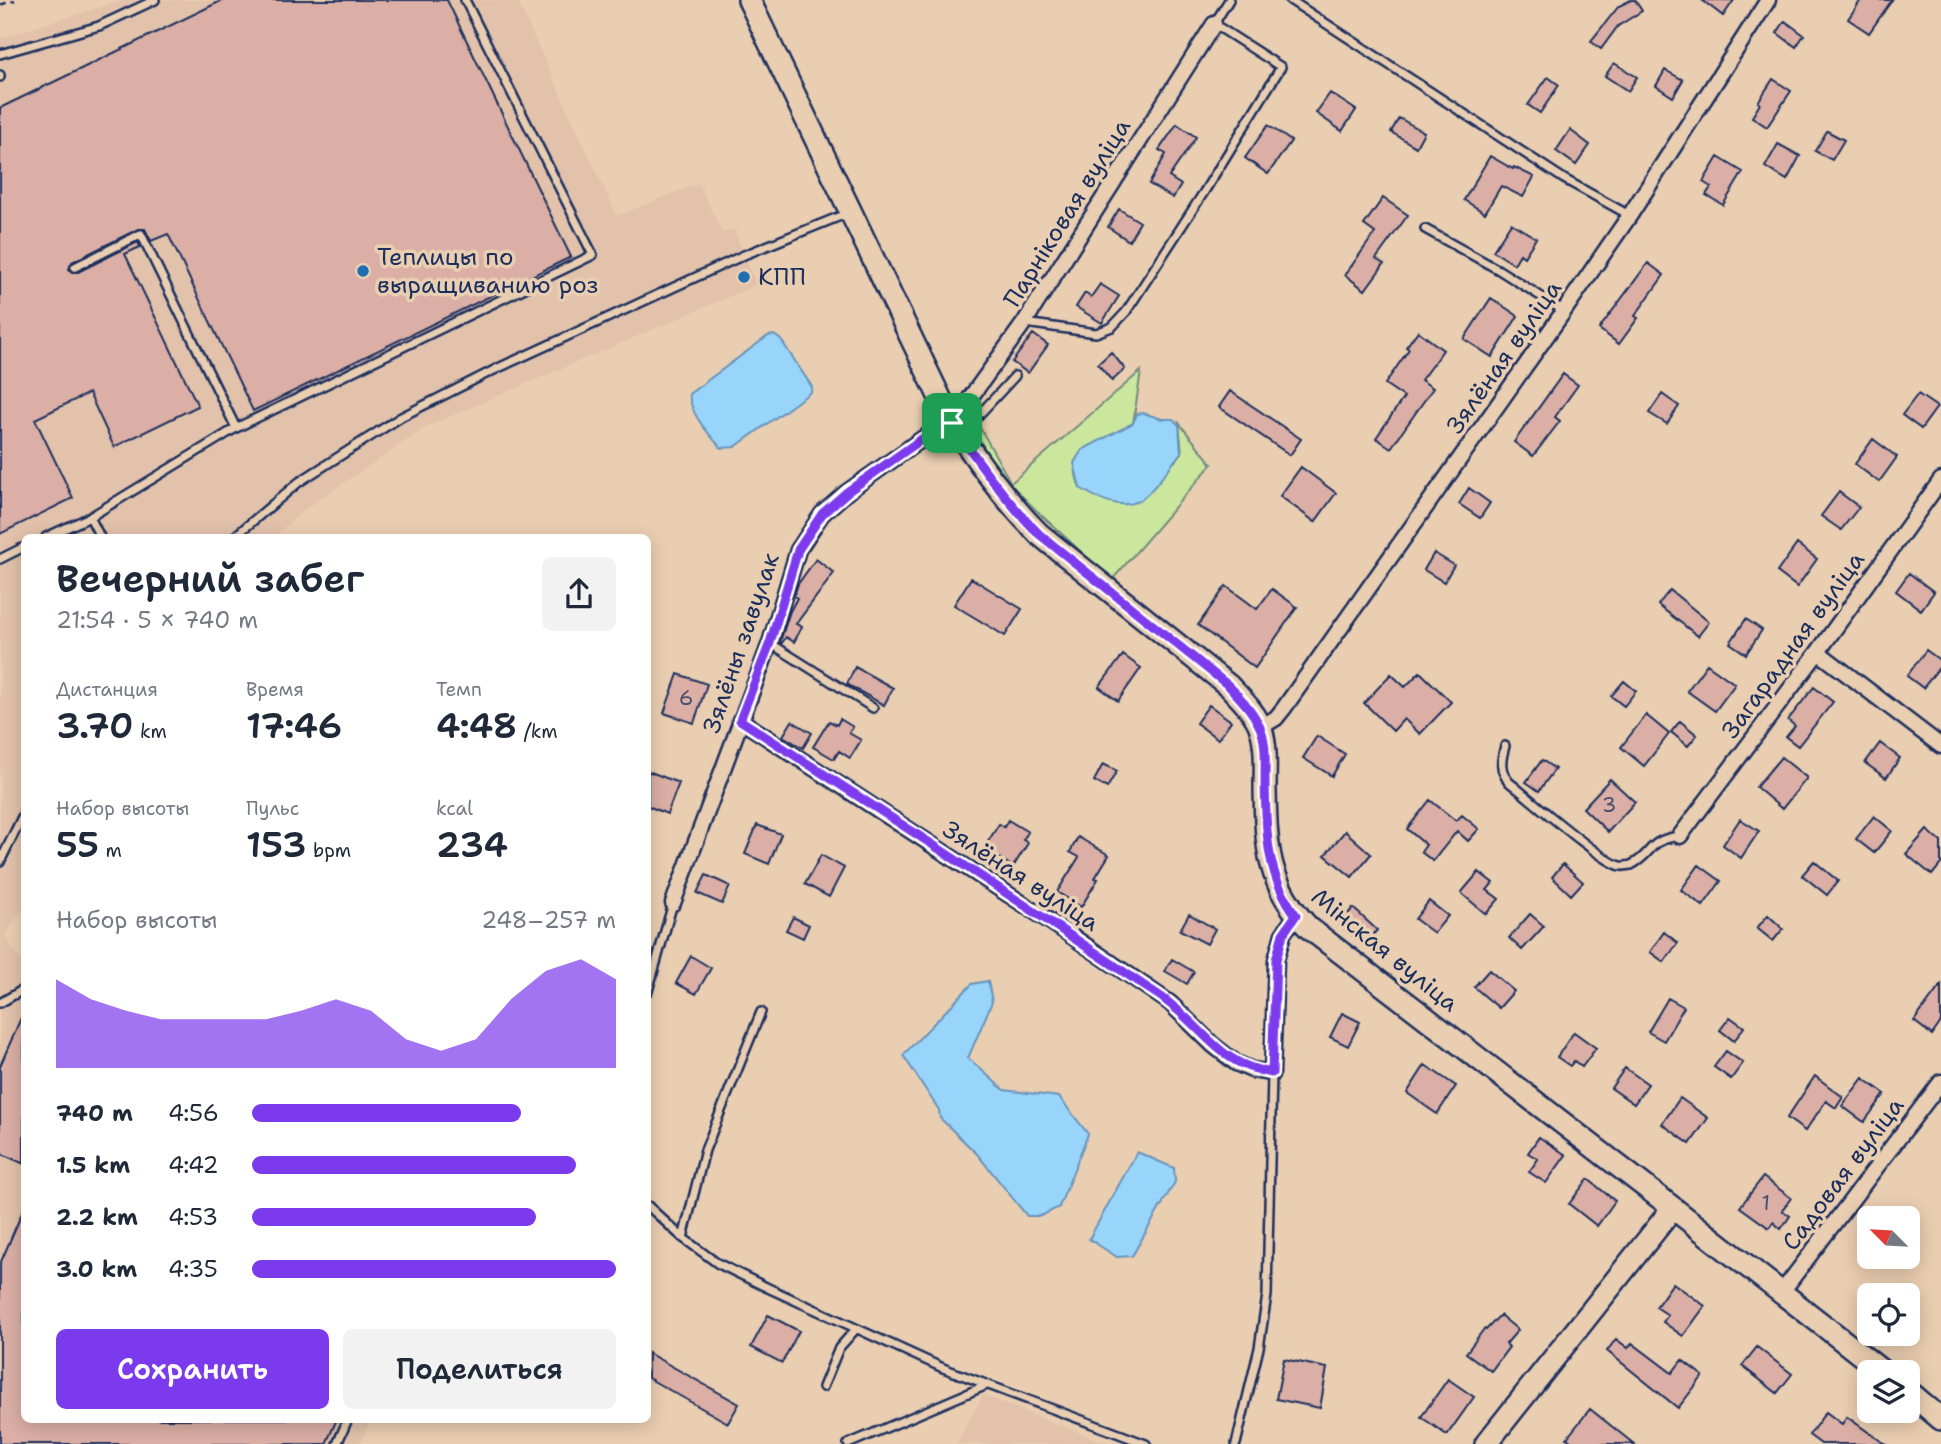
<!DOCTYPE html>
<html lang="ru">
<meta charset="utf-8">
<style>
body{margin:0;font-family:"Shantell Sans",sans-serif;background:#f2f2f3;color:#1f2937;height:100vh;display:flex;flex-direction:column;font-size:26px;white-space:nowrap}
*{box-sizing:border-box;margin:0}
p{font-size:23px;color:#747a83}
.icon{flex:none;width:38px;height:38px;fill:none;stroke:currentColor;stroke-width:2;stroke-linecap:round;stroke-linejoin:round}
.map{position:relative;flex:1;overflow:hidden}
.side{position:absolute;left:21px;top:534px;width:630px;height:889px;display:flex;flex-direction:column;background:#fff;border-radius:10px;box-shadow:0 4px 18px #0003}
.side>*{flex:none}
.needle{width:46px;rotate:294deg}
.tools{position:absolute;left:1857px;top:1206px;display:grid;gap:14px}
.tools a{display:grid;place-items:center;width:63px;height:63px;border-radius:10px;background:#fff;box-shadow:0 4px 18px #0003;font-size:35px}
.pin{position:absolute;display:grid;place-items:center;width:60px;height:60px;color:#fff;margin:-30px;border-radius:14px;box-shadow:0 4px 10px #0006}
.round{display:grid;place-items:center;flex:none;width:74px;height:74px;border-radius:10px;background:#f2f2f3}
.head{display:flex;align-items:center;justify-content:space-between;height:119px;padding:0 35px}
h1{font-size:38px;font-weight:600;line-height:52px}
.metrics{display:grid;grid-template-columns:repeat(3,1fr);gap:10px;height:119px;padding:7px 35px}
.metrics div{display:grid;align-content:center}
.metrics b{font-size:35px;font-weight:600}
.metrics small{font-size:19px;font-weight:400}
.metrics p{font-size:19px}
.chart{height:196px;padding:14px 35px}
.chart p{display:flex;justify-content:space-between}
.chart svg{width:100%;height:126px;margin-top:7px;fill:#7c3aed;opacity:.7}
.primary-button{display:flex;gap:14px;margin-top:auto;padding:14px 35px}
.primary-button a{flex:1;height:80px;border-radius:10px;background:#7c3aed;color:#fff;font-size:28px;font-weight:600;line-height:80px;text-align:center}
.primary-button a+a{background:#f2f2f3;color:#1f2937}
ul{padding:0 35px;list-style:none;font-size:23px}
li{display:grid;grid-template-columns:112px 84px 1fr;align-items:center;height:52px}
li i{height:18px;border-radius:9px;background:#7c3aed}
.map>svg:first-child{display:block}
</style>
<div class="map">
<svg width="1941" height="1444" viewBox="0 0 1941 1444">
<rect width="100%" height="100%" fill="#eaceb1"/>
<filter id="ink" filterUnits="userSpaceOnUse"><feTurbulence type="fractalNoise" baseFrequency=".0143" numOctaves="2"/><feDisplacementMap in="SourceGraphic" scale="14" xChannelSelector="R" yChannelSelector="G"/><feConvolveMatrix kernelMatrix="1 2 1 2 8 2 1 2 1" color-interpolation-filters="sRGB"/></filter>
<g filter="url(#ink)">
<path fill="#e2c2ab" d="M123,0H517L617,216L699,183L722,233L734,229L756,285L428,426L305,509L273,537H24V907L5,936L24,966V1419H371L360,1444H0V38Z
M983,1395L1109,1444H956Z"/>
<path fill="#cbe79d" stroke="#738b7e" stroke-width="2" d="M1141,371L1133,424C1123,429 1113,435 1103,440C1076,453 1069,458 1080,488L1141,499L1182,453L1179,423L1212,464L1112,580L1040,514L1000,474L965,416L970,410L1011,483Z"/>
<path fill="#99d5fa" stroke="#6793bc" stroke-width="2" d="M774,335L781,340L812,387L811,392L735,447L721,448C707,432 691,415 689,394L768,336Z
M1143,413L1162,419H1173L1179,425L1181,453C1170,466 1155,489 1142,499C1123,512 1096,498 1080,488L1074,463L1082,450L1133,423L1137,414Z
M988,981L992,1002L968,1058L1004,1090L1059,1097L1088,1134L1059,1207L1041,1216H1027L978,1155L940,1118L939,1110L903,1055L972,984Z
M1137,1152L1174,1168L1175,1182L1132,1256L1117,1257L1089,1239Z"/>
<path fill="#dbafa5" stroke="#1b2f5e" stroke-width="2" d="M223,0H447L571,257L253,411L168,234L151,241L145,229H138L72,262L69,269L72,272H78L138,242L140,247L125,254L198,406L114,447L89,393L35,419L73,498L0,534V108Z
M1631,0H1635L1642,11L1618,26L1601,49L1593,43L1591,41L1619,6Z
M1702,0H1734L1723,16Z
M1861,0H1892L1869,33L1848,19Z
M1785,21L1804,35L1796,47L1777,33Z
M1614,63L1637,77L1628,91L1605,76Z
M1665,70L1683,80L1673,97L1656,86Z
M1548,77L1559,85L1540,113L1528,105Z
M1773,79L1791,91L1767,127L1752,117L1760,104L1758,102Z
M1330,93L1356,110L1342,131L1316,113Z
M1399,118L1424,132L1416,147L1391,132Z
M1177,124L1196,137L1169,177L1181,185L1173,198L1149,184L1166,154L1159,150Z
M1268,125L1291,141L1268,174L1245,158Z
M1570,130L1590,145L1576,165L1556,151Z
M1827,131L1844,140L1832,160L1815,151Z
M1778,144L1800,156L1787,180L1765,167Z
M1490,156L1513,169L1514,167L1534,177L1523,197L1501,186L1485,213L1464,200Z
M1718,157L1743,172L1723,205L1706,195L1711,187L1703,182Z
M1383,198L1408,215L1376,259L1384,264L1365,290L1345,275L1375,233L1364,225Z
M1119,209L1140,222L1129,241L1108,227Z
M1511,223L1536,238L1524,257L1520,254L1514,264L1493,251Z
M1648,263L1664,275L1635,316L1638,318L1619,344L1599,329Z
M1100,284L1119,296L1102,323L1076,307L1085,293L1091,297Z
M1491,298L1518,316L1492,357L1464,339Z
M1418,331L1443,350L1421,380L1433,388L1391,448L1376,438L1404,397L1385,384L1409,349L1406,347Z
M1033,334L1048,345L1028,373L1012,362Z
M1111,352L1125,369L1112,381L1098,364Z
M1563,374L1578,385L1555,417L1560,421L1533,456L1514,442Z
M1230,391L1301,439L1290,455L1219,407Z
M1662,394L1679,406L1667,424L1649,413Z
M1918,394L1937,407L1921,429L1902,415Z
M1873,439L1897,457L1879,482L1855,464Z
M1301,467L1336,493L1315,522L1280,496Z
M1469,488L1490,503L1480,518L1459,504Z
M1839,492L1859,507L1841,530L1821,516Z
M1797,544L1817,559L1797,587L1777,572Z
M1434,553L1454,565L1444,582L1424,570Z
M816,559L834,573L796,624L802,627L794,642L786,637L782,643L780,642L790,611L797,598L794,596L798,584Z
M1909,573L1934,592L1921,610L1896,591Z
M971,578L1022,609L1005,636L954,605Z
M1226,586L1257,609L1272,589L1297,607L1255,668L1198,625Z
M1670,590L1709,622L1698,636L1658,605Z
M1746,619L1762,630L1746,654L1730,643Z
M1926,650L1941,661V665L1923,688L1907,676Z
M1123,655L1141,668L1118,701L1099,687Z
M1707,664L1735,684L1715,711L1687,691Z
M855,667L893,688L884,705L847,684Z
M1420,672L1451,702L1420,734L1404,719L1393,731L1364,703L1391,674L1405,687Z
M678,674L707,684L694,723L664,713Z
M1624,681L1636,691L1624,706L1611,696Z
M1814,687L1833,702L1798,746L1786,737L1795,726L1788,720Z
M1209,705L1231,721L1218,739L1196,723Z
M1646,715L1669,734L1644,766L1621,747Z
M840,719L853,727L849,733L861,740L850,758L839,751L834,759L813,747L829,721L837,725Z
M792,721L812,733L803,748L783,736Z
M1680,721L1697,735L1688,746L1671,732Z
M1317,736L1345,754L1332,776L1303,758Z
M1880,743L1900,758L1886,778L1865,763Z
M1781,757L1807,778L1782,809L1756,787Z
M1542,760L1555,769L1539,791L1526,782Z
M1103,764L1117,771L1107,788L1094,781Z
M648,771L679,783L667,814L648,806Z
M1610,779L1635,802L1608,832L1583,808Z
M1430,800L1456,821L1462,815L1479,829L1468,841L1457,831L1433,861L1421,852L1426,845L1407,829Z
M1874,816L1892,831L1874,853L1856,839Z
M1740,819L1759,831L1741,858L1723,845Z
M1008,820L1028,832L1023,840L1028,843L1013,867L984,848L999,824L1004,827Z
M757,825L781,834L769,864L745,854Z
M1927,830L1941,842V864L1932,875L1906,854Z
M1345,831L1371,854L1352,877L1325,855Z
M1078,837L1109,855L1095,878L1098,879L1081,907L1057,892L1079,857L1070,852Z
M821,855L844,868L829,897L805,884Z
M1814,861L1838,881L1827,895L1802,875Z
M1563,864L1583,882L1571,895L1552,877Z
M1699,865L1721,881L1703,906L1681,890Z
M1479,872L1493,883L1487,890L1499,899L1486,914L1461,893Z
M706,875L730,886L722,904L697,893Z
M1429,901L1448,916L1434,933L1415,919Z
M1353,908L1377,930L1364,945L1339,924Z
M1189,914L1215,929L1207,944L1180,930Z
M1530,914L1544,926L1522,950L1509,938Z
M1768,915L1783,929L1773,941L1757,928Z
M793,917L809,925L803,938L786,930Z
M1664,932L1678,943L1664,962L1650,952Z
M691,956L711,968L696,994L676,983Z
M1172,959L1194,972L1187,984L1165,971Z
M1489,970L1514,991L1499,1008L1474,987Z
M1941,985V1022L1932,1035L1914,1021Z
M1668,998L1684,1007L1664,1041L1648,1032Z
M24,1011V1164L0,1153V1066Z
M1342,1013L1360,1022L1348,1046L1330,1037Z
M1730,1017L1744,1027L1734,1041L1720,1030Z
M1574,1032L1596,1048L1582,1067L1574,1061L1570,1066L1557,1057Z
M1726,1051L1743,1063L1731,1079L1714,1067Z
M1425,1065L1456,1086L1437,1114L1407,1093Z
M1625,1068L1648,1084L1634,1104L1611,1088Z
M1815,1076L1843,1097L1836,1108L1826,1101L1805,1131L1787,1118Z
M1863,1078L1885,1094L1864,1122L1842,1106Z
M1680,1098L1708,1118L1690,1144L1662,1124Z
M1539,1137L1566,1155L1546,1183L1529,1172L1538,1159L1528,1153Z
M1763,1177L1791,1198L1782,1210L1790,1216L1781,1229L1773,1222L1769,1228L1740,1207Z
M1588,1179L1615,1201L1597,1226L1569,1204Z
M24,1208V1419H337L326,1444H0V1264Z
M1673,1283L1705,1306L1683,1336L1663,1322L1668,1315L1656,1307Z
M768,1315L799,1331L782,1363L751,1347Z
M1500,1315L1518,1330L1506,1344L1509,1347L1491,1371L1466,1353L1484,1329L1486,1330Z
M1616,1339L1628,1348L1632,1343L1672,1373L1682,1360L1703,1376L1678,1408L1607,1351Z
M1757,1347L1792,1374L1777,1393L1742,1366Z
M648,1353L739,1404L728,1423L648,1378Z
M1284,1359L1327,1368L1320,1408L1276,1399Z
M1448,1379L1474,1397L1447,1435L1421,1417Z
M1590,1409L1634,1444H1574L1567,1438Z
M1826,1412L1842,1424L1847,1417L1885,1444H1821L1809,1435Z"/>
<g fill="none" stroke-linecap="round" stroke-linejoin="round">
<defs>
<path id="lane" d="M1290,0L1564,179L1629,215
M0,54L99,26L155,0
M0,75V77
M1425,229L1499,270L1564,311
M75,267L141,234L236,428
M1025,323L1096,333L1112,327L1126,312L1204,192L1281,67L1214,24L1229,0
M963,432L1015,376
M90,517L100,537
M46,537L90,517L236,428L593,255L465,0
M234,537L299,482L401,417L494,370L744,255L848,213
M0,559L24,547
M770,643L873,708
M1505,746C1501,760 1499,770 1509,782C1527,796 1604,864 1621,866C1622,867 1630,865 1631,865C1654,854 1646,840 1680,836
M0,862L24,813
M648,991L673,903
M0,1003L24,989
M648,1206L683,1238L717,1263L768,1288L943,1368L1146,1444
M683,1238L705,1150L761,1012
M823,1387L839,1348L855,1330
M337,1444L348,1419
M848,1444L987,1385
M1236,1444L1259,1348L1267,1295L1272,1073"/>
<path id="street" d="M1818,652L1941,746
M740,720L1057,926L1170,1003L1213,1045L1236,1063L1252,1070L1272,1073L1276,960L1283,934L1296,915
M1261,727L1276,718L1284,708L1564,311L1630,215L1768,0
M1680,836L1818,652L1941,480
M673,903L770,643L798,550L822,514L847,492L922,439L952,423L1024,323L1214,24
M1781,1293L1941,1082"/>
<path id="secondary" d="M749,0L952,423C979,463 1005,500 1039,534L1229,686C1241,699 1256,713 1261,729C1267,748 1265,769 1265,789C1266,846 1267,885 1309,928L1673,1208L1883,1372
M1908,1391L1941,1419
M1486,1444L1673,1208"/>
</defs>
<use href="#lane" stroke="#1b2f5e" stroke-width="12"/>
<use href="#street" stroke="#1b2f5e" stroke-width="19"/>
<use href="#secondary" stroke="#1b2f5e" stroke-width="26"/>
<path stroke="#1b2f5e" stroke-width="2.5" stroke-dasharray="7 5" stroke-linecap="butt" d="M0,5L15,0"/>
<use href="#lane" stroke="#eaceb1" stroke-width="7"/>
<use href="#street" stroke="#eaceb1" stroke-width="14"/>
<use href="#secondary" stroke="#eaceb1" stroke-width="21"/>
</g>
</g>
<g fill="none" stroke-linecap="round" stroke-linejoin="round" filter="url(#ink)">
<defs>
<path id="route" d="M952,423C979,463 1005,500 1039,534L1229,686C1240,698 1252,710 1259,725C1267,741 1265,762 1265,779C1266,829 1265,874 1296,915L1283,934L1276,960L1272,1073C1220,1065 1207,1032 1169,1003C1161,996 1152,991 1143,985C1010,894 875,807 740,720L770,643L798,550L822,514L847,492L922,439Z"/>
</defs>
<use href="#route" stroke="#fff" stroke-width="14"/>
<use href="#route" stroke="#7c3aed" stroke-width="9"/>
</g>
<g fill="#1f6fb2" stroke="#eaceb1" stroke-width="2.5">
<circle cx="363" cy="271" r="7"/>
<circle cx="744" cy="277" r="7"/>
</g>
<g text-anchor="middle" stroke-width="7" stroke-linejoin="round" paint-order="stroke">
<g font-size="21" fill="#4b4f70">
<text x="686" y="705">6</text>
<text x="1609" y="812">3</text>
<text x="1766" y="1210">1</text>
</g>
<g font-size="24" fill="#1b2f5e" stroke="#eaceb1">
<text transform="translate(1067 213) rotate(-58)" y="8">Парніковая вуліца</text>
<text transform="translate(1504 357) rotate(-55)" y="8">Зялёная вуліца</text>
<text transform="translate(741 643) rotate(-71)" y="8">Зялёны завулак</text>
<text transform="translate(1793 645) rotate(-54)" y="8">Загарадная вуліца</text>
<text transform="translate(1021 876) rotate(33)" y="8">Зялёная вуліца</text>
<text transform="translate(1385 950) rotate(39)" y="8">Мінская вуліца</text>
<text transform="translate(1843 1174) rotate(-53)" y="8">Садовая вуліца</text>
</g>
<g font-size="24" fill="#1b2f5e" stroke="#eaceb1" text-anchor="start">
<text x="377" y="265">Теплицы по<tspan x="377" dy="28">выращиванию роз</tspan></text>
<text x="758" y="285">КПП</text>
</g>
</g>
</svg>
<div class="tools">
<a><svg class="needle" viewBox="-14 -14 28 28"><path d="M0-13l5 13h-10z" fill="#e53935"/><path d="M0 13l5-13h-10z" fill="#747a83"/></svg></a>
<a><svg class="icon" aria-label="locate" viewBox="0 0 24 24"><circle cx="12" cy="12" r="6"/><path d="M12 2v4M12 18v4M2 12h4M18 12h4"/></svg></a>
<a><svg class="icon" aria-label="layers" viewBox="0 0 24 24"><path d="M12 4l9 5-9 5-9-5zM3 14l9 5 9-5"/></svg></a>
</div>
<div class="pin" style="left:952px;top:423px;background:#1e9e55"><svg class="icon" aria-label="arrive" viewBox="0 0 24 24"><path d="M6 21V4h12l-3 4 3 4H6"/></svg></div>
<section class="side">
<div class="head"><div><h1>Вечерний забег</h1><p>21:54 · 5 × 740 m</p></div><a class="round"><svg class="icon" aria-label="share" viewBox="0 0 24 24"><path d="M12 15V3M7 8l5-5 5 5M5 13v7h14v-7"/></svg></a></div>
<div class="metrics">
<div><p>Дистанция</p><b>3.70<small> km</small></b></div>
<div><p>Время</p><b>17:46</b></div>
<div><p>Темп</p><b>4:48<small> /km</small></b></div>
</div>
<div class="metrics">
<div><p>Набор высоты</p><b>55<small> m</small></b></div>
<div><p>Пульс</p><b>153<small> bpm</small></b></div>
<div><p>kcal</p><b>234</b></div>
</div>
<div class="chart"><p><span>Набор высоты</span>248–257 m</p>
<svg viewBox="0 0 160 44" preserveAspectRatio="none"><path d="M0 44V13L10 20L20 24L30 27L40 27L50 27L60 27L70 24L80 20L90 24L100 34L110 38L120 34L130 20L140 10L150 6L160 13V44z"/></svg>
</div>
<ul>
<li><b>740 m</b>4:56<i style="width:74%"></i></li>
<li><b>1.5 km</b>4:42<i style="width:89%"></i></li>
<li><b>2.2 km</b>4:53<i style="width:78%"></i></li>
<li><b>3.0 km</b>4:35<i style="width:100%"></i></li>
</ul>
<div class="primary-button"><a>Сохранить</a><a>Поделиться</a></div>
</section>
</div>
